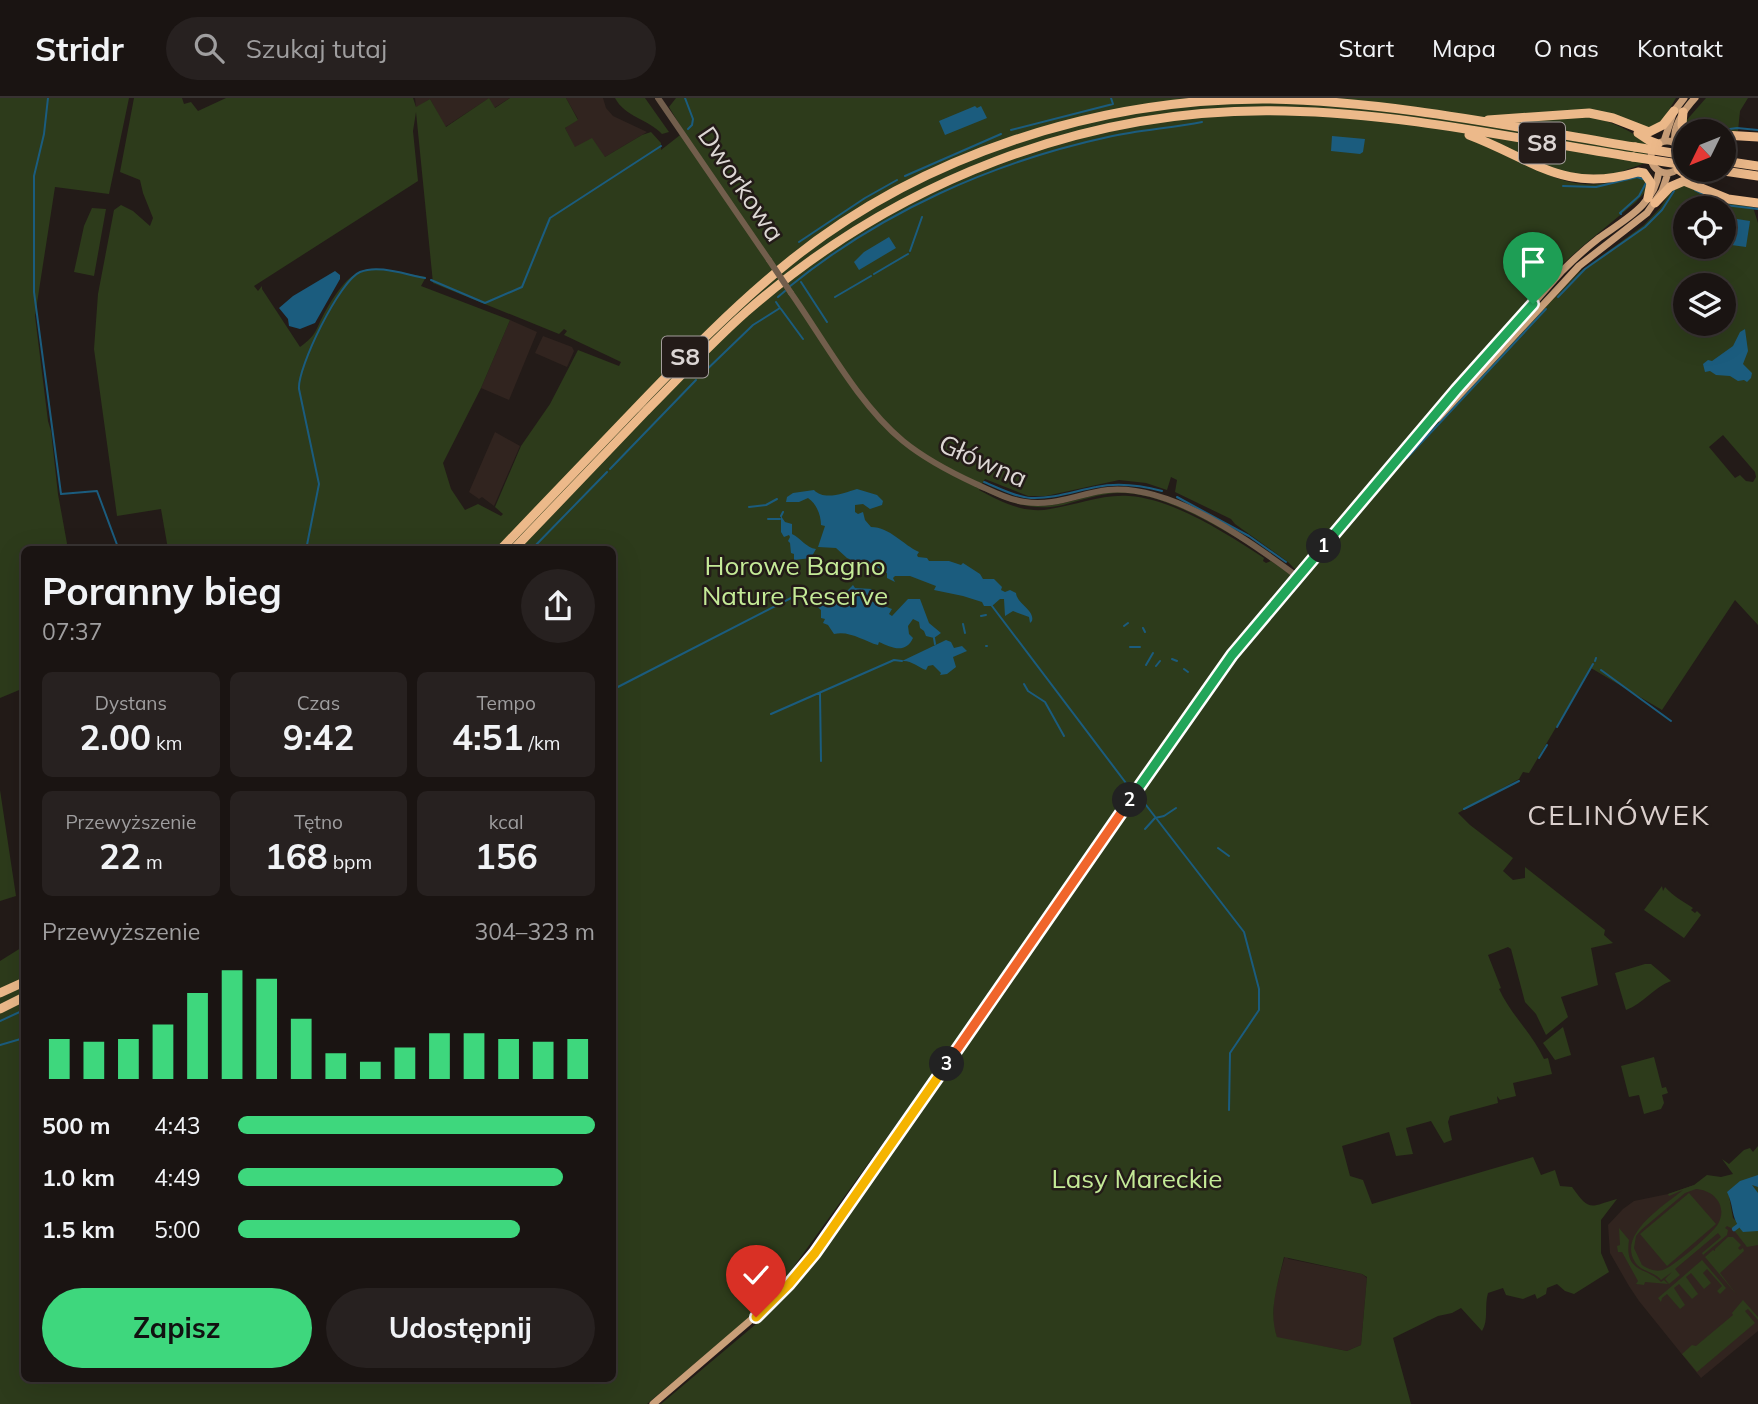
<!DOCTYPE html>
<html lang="pl">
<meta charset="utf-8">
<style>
body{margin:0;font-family:Mulish,sans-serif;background:#272120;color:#f1f3f6;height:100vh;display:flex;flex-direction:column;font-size:26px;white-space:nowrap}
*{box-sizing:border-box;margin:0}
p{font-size:23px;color:#9f9e9f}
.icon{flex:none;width:38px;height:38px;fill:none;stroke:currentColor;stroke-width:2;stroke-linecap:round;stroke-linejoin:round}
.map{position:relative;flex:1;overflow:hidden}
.sheet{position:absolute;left:21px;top:448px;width:595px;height:836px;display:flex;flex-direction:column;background:#1a1412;border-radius:10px;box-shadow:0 7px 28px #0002,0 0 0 2px #383332}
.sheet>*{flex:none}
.needle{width:46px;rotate:227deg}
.buttons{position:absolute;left:1673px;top:21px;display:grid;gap:14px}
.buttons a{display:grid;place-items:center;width:63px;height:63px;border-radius:50%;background:#1a1412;box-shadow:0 7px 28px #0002,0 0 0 2px #383332;font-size:35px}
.pin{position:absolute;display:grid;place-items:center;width:60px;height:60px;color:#fff;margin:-72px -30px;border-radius:50% 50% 50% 0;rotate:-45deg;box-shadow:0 0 7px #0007}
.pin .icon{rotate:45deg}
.km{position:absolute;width:35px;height:35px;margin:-18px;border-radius:50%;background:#222;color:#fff;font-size:19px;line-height:35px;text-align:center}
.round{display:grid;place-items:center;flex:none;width:74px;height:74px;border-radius:37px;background:#272120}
.summary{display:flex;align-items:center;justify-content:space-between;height:119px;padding:0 21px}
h1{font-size:38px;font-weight:700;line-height:52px}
.figures{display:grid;grid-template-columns:repeat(3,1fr);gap:10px;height:119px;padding:7px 21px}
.figures div{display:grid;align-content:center;border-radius:10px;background:#272120;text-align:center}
.figures b{font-size:35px;font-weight:700}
.figures small{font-size:19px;font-weight:400}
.figures p{font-size:19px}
.chart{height:196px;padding:14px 21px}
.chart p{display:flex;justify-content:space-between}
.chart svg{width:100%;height:126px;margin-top:7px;stroke:#3ed77d;stroke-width:6}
.primary-button{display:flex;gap:14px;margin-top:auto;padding:14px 21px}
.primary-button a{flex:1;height:80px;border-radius:42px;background:#3ed77d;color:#111;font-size:28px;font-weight:700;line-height:80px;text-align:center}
.primary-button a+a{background:#272120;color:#f1f3f6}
ul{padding:0 21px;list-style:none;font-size:23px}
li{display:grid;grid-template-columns:112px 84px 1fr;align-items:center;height:52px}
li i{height:18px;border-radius:9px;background:#3ed77d}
header{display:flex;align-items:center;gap:42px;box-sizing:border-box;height:98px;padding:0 35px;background:#1a1412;border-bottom:2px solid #383332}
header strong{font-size:33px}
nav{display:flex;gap:38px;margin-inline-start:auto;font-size:24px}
.search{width:490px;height:63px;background:#272120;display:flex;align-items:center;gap:18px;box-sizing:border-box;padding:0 24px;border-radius:38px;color:#9f9e9f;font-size:26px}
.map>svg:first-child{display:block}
</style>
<header>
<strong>Stridr</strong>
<div class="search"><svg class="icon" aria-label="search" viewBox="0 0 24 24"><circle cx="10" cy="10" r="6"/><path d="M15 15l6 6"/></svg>Szukaj tutaj</div>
<nav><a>Start</a><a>Mapa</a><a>O nas</a><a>Kontakt</a></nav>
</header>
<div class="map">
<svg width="1758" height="1306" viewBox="0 0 1758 1306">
<rect width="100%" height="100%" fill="#231b18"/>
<path fill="#31241f" d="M415,0H510L494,10L488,1L445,29L430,1L416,10Z
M566,0H603L606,10L613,18L647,34L605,59L575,50L565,30L578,21Z
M510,222L537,234L509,302L481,290Z
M543,238L572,249L574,253L567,269L535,255Z
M495,334L520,348L494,408L482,399L479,401L469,394Z
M1694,1087L1713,1088L1727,1123L1758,1142V1233L1701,1280L1639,1203L1629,1188L1610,1155L1608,1127L1623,1111L1634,1103L1668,1096Z
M1285,1158L1289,1161L1362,1176L1367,1180L1361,1247L1347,1253L1277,1240L1273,1228L1274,1197Z"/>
<path fill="#2d3b1b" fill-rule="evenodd" d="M0,0H129L109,96L55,89L35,218L48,323L51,333L58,396L68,451L24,452V590L0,600Z
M134,0H182L184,6L191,4L198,13L226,0H413L416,9L430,1L446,29L489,0L495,10L510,0H566L578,22L565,30L575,49L592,40L605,59L642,37L651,34L661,45V52L684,34L669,9L676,0H1676L1663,22L1651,31L1591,19C1614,24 1632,33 1650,48L1647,56L1648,64L1612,77L1547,76C1568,86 1590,89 1613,84C1623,82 1631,77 1640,77L1647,84V92L1636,104L1584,147L1556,172L1298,471H1295L1288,464L1235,426L1231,421L1175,394L1177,382L1171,379L1167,392L1146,385L1119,382L1046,398H1028L985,381L980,389C1008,402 1032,413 1063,405C1082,401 1101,393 1121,394C1170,396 1223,430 1263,456C1225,433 1167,395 1121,395C1101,395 1082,402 1063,407C1032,414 1008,404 980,391L979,392C1001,404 1025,416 1050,411C1077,407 1102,396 1129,398C1174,401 1227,436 1264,460L1263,463L1266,465L1271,463L1291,477V480L1231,552L1226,555L979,912L769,1203L647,1306H0V863L24,848V1281H612V452L168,451L161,411L117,418L94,251L98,196L114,112L121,107L133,113L150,128L153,120L143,95L140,82L120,74ZM416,14L433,185L559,236L564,231L567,233L564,237L621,264L619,268L578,252L550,306L521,348L495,409L503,416L501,418L478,406L465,412L451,391L443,365L481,290L510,222L421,188L426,179C369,169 357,158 325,214C315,232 318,236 300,249L262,191V188L258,193L254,188L418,83L413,33Z
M615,0H645L669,34L662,36C648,21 625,19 615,0Z
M1706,0H1748L1740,13L1738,33H1687L1685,24Z
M1681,86L1723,104L1753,109L1758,125V527L1735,502L1662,612L1591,570L1529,675L1523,674L1519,681L1458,715L1470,727L1513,760L1503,773L1513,782L1525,780V769L1605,832L1604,837L1613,845L1591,850L1598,887L1561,899L1568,919L1546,937L1536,916L1525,904L1511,851L1508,849L1488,857L1501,890L1499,891C1511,917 1532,935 1544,961L1548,960L1552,976L1513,985L1516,998L1500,1002L1497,998L1498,1005L1450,1018L1448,1024L1452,1042L1444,1045L1431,1023L1406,1030L1413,1056L1396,1058L1389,1034L1342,1048L1350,1078L1363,1082L1372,1106L1533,1059L1541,1077L1555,1072L1560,1088L1572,1089C1590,1114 1589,1109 1617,1101L1601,1122V1155L1609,1174L1574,1196L1565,1193L1557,1186L1547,1190L1546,1196L1537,1201L1535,1196L1523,1201L1506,1197L1503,1190L1488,1195C1484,1208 1489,1222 1482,1233L1461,1210L1452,1215L1438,1218L1393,1240L1411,1306H661L762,1221L794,1189L821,1156L1104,751L1113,738L1112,734L1241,550L1298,485L1302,484L1316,463L1403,359L1578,175L1644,127L1660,110L1672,91ZM1685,110H1724V149H1685ZM1685,187H1724V226H1685ZM1723,337L1755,374L1756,379L1753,384L1746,383L1740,377L1735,380L1709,349ZM1284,1159L1362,1176L1367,1179L1361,1247L1347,1253L1277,1239C1268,1213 1278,1185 1284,1159Z
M92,110L106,111L94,178L74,174L84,128Z
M0,692L16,798L0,803Z
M1662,788L1663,793L1665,789C1674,799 1683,803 1693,810L1691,812L1695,815L1697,813L1701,817L1684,840L1644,812Z
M1645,866H1651L1671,883C1654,889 1643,906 1626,912L1615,875Z
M1563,929L1571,957L1555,962L1543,945Z
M1654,959L1662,990L1666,989L1668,995L1662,997L1664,1005L1661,1011L1644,1016L1639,997L1629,999L1621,968Z
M1758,1048V1095L1729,1098L1733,1120L1747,1133H1758V1147L1747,1149L1733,1131L1727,1128L1725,1130L1728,1132L1727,1137L1703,1157L1702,1155L1721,1139L1718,1135L1675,1171L1680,1177L1669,1186L1665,1181L1672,1174L1661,1182C1654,1173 1641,1174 1635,1164C1617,1136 1665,1107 1683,1092L1669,1098L1668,1096L1694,1087L1707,1077L1721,1079L1733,1076L1722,1061L1729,1066L1744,1052L1750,1050L1753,1054ZM1696,1091C1714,1092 1728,1108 1718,1126C1713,1135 1673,1169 1663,1172C1655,1174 1648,1171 1642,1167L1634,1150L1636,1138L1641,1132L1685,1095Z
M1689,1095L1716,1126L1667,1168L1640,1136Z
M1619,1130L1629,1142C1624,1175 1647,1169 1661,1184L1664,1182L1668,1186L1645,1184L1644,1187L1636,1186L1638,1183L1622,1154H1618L1617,1148L1620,1147Z
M1728,1139H1733L1741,1147L1738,1150L1740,1152L1743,1150L1744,1153L1720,1175L1737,1197L1705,1159L1713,1152L1715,1153V1151Z
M1702,1162L1726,1190L1720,1196L1717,1193L1722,1188L1707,1171L1703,1175L1711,1185L1704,1191L1691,1175L1686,1179L1698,1196L1692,1201L1679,1186L1674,1190L1685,1207L1680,1211L1667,1196L1662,1200L1661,1204L1658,1200Z
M1743,1202L1758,1219V1222L1748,1211L1745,1213L1755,1225L1697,1274L1682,1256L1692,1247L1696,1248L1733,1217L1732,1215Z"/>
<path fill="#1b5c7e" d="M975,8L977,10L981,8L987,20L945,37L939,23Z
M1332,38L1365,41L1363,54L1360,56L1331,53Z
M1724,119L1750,123L1746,149L1724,146Z
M889,139L896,150L859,172L854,164L864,154Z
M335,173L340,177V181L315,225L300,231L289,228L288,221L279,210L293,198Z
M1745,231L1748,253L1743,266L1752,275L1751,280L1747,284L1744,282L1738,283L1730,278L1716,277L1710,273L1705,274L1703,266L1708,262L1712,263L1733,248L1740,234Z
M857,391L877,397L883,403L882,407L870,411L863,406L855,407V414L858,416L863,414L865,422L871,429C890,429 903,447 919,454L917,457L918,459L927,460L929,463H949L961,467L963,465L980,476L983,481H994L1002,489L1001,492L1005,494L1010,492L1016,495C1017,506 1035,512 1032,523L1030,525L1029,519L1013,513L1005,518L1004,501H1000L992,508H984L982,504L963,498L934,492L936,488L910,478H895L893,480L895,484L887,480V475L870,465L865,468L847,460L836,450L818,449L825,428L821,427C821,418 817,406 808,400L799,404H786L787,399L793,395L814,392C824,403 844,395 857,391Z
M781,418L785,424L792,426V436C801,440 806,450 816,451L811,460L794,462V456L791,455L790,445L788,443L790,439L789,437L784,439L781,434Z
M853,487L855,490L872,491L867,498L868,502L892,511L889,516L892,518L908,501H920L929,525L941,535L934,540L926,538L924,533L920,530L919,524L913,521L908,528L909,536L913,540C905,557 891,549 879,544L878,547C864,543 849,532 834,536L828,527L823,525L825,521L821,520V512L809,502L817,496L824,502H838Z
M946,542L951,544L954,550L962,548L967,553L953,559L956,569L947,576L940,577L941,575L933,567L928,568L926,572C918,569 911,562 902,563Z
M1758,1077V1089L1752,1087L1758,1095V1133L1743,1134C1730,1119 1735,1111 1727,1094L1740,1083Z"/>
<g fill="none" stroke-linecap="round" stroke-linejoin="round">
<path stroke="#1b5c7e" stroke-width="2" d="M48,0L44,36L34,78V194L61,396L97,393L119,452
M685,0L693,21L692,27L688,31
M1011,32L1113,6L1111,0
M1715,33L1737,30L1758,32
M905,78L1001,36
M1563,88L1596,89L1637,79L1643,81
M1695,92L1725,107L1758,111
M1621,116L1620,115L1639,98L1646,85
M799,144L865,100L897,82
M910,153L922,119
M874,176L908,156
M431,182L485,205L522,189L550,120L661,48
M801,184L827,224
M789,189C881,114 993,64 1108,39C1139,32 1172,30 1202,24
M778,199L785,193
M835,199L871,178
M1558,199L1585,171L1645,129L1662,112L1674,93
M781,211L803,241
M699,279L753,227L780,210L776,204
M1407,360L1546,211
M610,371L696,282
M984,384C999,390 1015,399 1031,400C1053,401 1075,393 1096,389C1119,384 1140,387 1162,393
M1177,399L1249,438L1286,464
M749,409L766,407L777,401
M781,418L783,414
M768,421H780
M306,452L319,386L299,291C297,270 340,182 360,174C379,166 406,177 425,180
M531,452L607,374
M992,508L1132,693
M981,518L986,517
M963,526L965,535
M1124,528L1128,525
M1143,530L1145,534
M934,540L935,546
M986,548H987
M1130,549H1140
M1172,561L1177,563
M1595,563L1596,560
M1146,567L1153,555
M1156,568L1160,563
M1184,571L1188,574
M1601,572L1671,623
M1024,586L1028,593L1045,604L1064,638
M612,592L793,499L809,502
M820,595L821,663
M771,616L894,562L902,563
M1557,629L1593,566
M1539,660L1547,647
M1139,698L1244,834L1259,891V912L1230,955L1229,1012
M1464,711L1519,683
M1145,731L1155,720L1164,718L1176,710
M1218,750L1229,758
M0,923L24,912
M0,947L24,940"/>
<path stroke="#1b5c7e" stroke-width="4.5" d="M1734,1131L1738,1128"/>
<path stroke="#725e4c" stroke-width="6" d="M658,0L769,162
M791,195C824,242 859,307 903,343C925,361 950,374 976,386C992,393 1008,402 1025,404C1054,409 1080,395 1108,392C1171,386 1250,443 1298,479"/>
<path stroke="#c99f79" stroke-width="7" d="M1651 59a16 16 0 1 1 32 0a16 16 0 1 1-32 0Z
M1664,43L1674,13L1684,0
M1675,45C1672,28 1684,12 1695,0
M1438,320L1579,168L1647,115L1662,93L1668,75
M653,1306L767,1208L815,1155L1232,557L1427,326L1562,173C1574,161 1586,150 1599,140C1624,122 1655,107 1659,73"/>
<path stroke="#ecb98a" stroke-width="9" d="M1683,14L1682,27L1685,36
M1488,22L1589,15L1613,20L1649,34L1663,27L1674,13
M1638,35L1650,43L1658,46
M1469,37C1535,62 1564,96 1638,74L1644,75L1651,85L1648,100
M1724,37L1758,39
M1681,50H1685
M1724,63L1758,68
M1678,71L1696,84
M1717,72L1758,78
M1655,105L1670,89L1684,83L1728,101L1758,105
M500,452C545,405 590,358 635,311C685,259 734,208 790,163C921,57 1099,0 1267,1C1390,3 1513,29 1635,49
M513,452C558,405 602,359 646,313C679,280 711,245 746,214C894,84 1086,8 1285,13C1401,15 1518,41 1633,59
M0,895L24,884
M0,911L24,899"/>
<path stroke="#725e4c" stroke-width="6" d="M769,162L791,195"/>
<path stroke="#ecb98a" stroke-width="9" d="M1635,49L1685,57
M1633,59L1685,67"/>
</g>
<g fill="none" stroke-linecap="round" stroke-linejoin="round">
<defs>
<path id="split-1" d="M1324,448L1456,292L1533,206"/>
<path id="split-2" d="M1130,702L1232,557L1324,448"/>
<path id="split-3" d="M947,966L1130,702"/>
<path id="split-4" d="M756,1219L789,1186L815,1155L947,966"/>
</defs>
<use href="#split-1" stroke="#fff" stroke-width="14"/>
<use href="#split-2" stroke="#fff" stroke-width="14"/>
<use href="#split-3" stroke="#fff" stroke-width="14"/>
<use href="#split-4" stroke="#fff" stroke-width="14"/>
<use href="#split-1" stroke="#22a559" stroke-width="9"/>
<use href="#split-2" stroke="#22a559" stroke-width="9"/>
<use href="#split-3" stroke="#f0652b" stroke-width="9"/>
<use href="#split-4" stroke="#f5b400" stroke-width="9"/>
</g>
<g text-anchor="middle" stroke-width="5" stroke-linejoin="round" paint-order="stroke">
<g fill="#231b18" stroke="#a49e9c" stroke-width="2">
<rect x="1519" y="24.5" width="46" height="41" rx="5"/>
<rect x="662" y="238.5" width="46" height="41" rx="5"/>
</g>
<g font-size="24" font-weight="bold" fill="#dcd6d4">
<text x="1542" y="53">S8</text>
<text x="685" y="267">S8</text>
</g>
<g font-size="26" fill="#dcd6d4" stroke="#231b18">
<text transform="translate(741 86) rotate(56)" y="9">Dworkowa</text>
<text transform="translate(983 363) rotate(24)" y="9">Główna</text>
</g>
<g font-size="26" fill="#c4ea97" stroke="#231b18">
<text x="795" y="477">Horowe Bagno<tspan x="795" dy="30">Nature Reserve</tspan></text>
<text x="1137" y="1090">Lasy Mareckie</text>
</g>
<g font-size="28" letter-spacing="2" fill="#dacfcc" stroke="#231b18">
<text x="1619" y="727">CELINÓWEK</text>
</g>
</g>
</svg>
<div class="buttons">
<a><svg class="needle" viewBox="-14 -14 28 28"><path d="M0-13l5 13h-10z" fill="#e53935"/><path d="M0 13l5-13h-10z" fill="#9f9e9f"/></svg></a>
<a><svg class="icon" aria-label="locate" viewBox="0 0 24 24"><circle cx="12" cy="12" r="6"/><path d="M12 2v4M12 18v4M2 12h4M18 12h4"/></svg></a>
<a><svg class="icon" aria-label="layers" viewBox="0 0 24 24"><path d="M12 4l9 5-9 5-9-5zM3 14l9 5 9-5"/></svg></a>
</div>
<div class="pin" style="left:1533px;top:206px;background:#1e9e55"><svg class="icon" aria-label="arrive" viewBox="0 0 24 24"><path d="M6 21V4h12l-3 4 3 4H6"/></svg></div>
<div class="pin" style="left:756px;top:1219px;background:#d93025"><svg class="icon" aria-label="check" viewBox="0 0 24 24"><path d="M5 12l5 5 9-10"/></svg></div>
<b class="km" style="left:1324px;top:448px">1</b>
<b class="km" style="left:1130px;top:702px">2</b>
<b class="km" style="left:947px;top:966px">3</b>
<section class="sheet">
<div class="summary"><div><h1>Poranny bieg</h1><p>07:37</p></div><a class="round"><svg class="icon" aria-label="share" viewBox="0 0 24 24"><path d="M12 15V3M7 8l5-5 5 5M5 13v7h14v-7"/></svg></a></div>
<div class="figures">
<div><p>Dystans</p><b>2.00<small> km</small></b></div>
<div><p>Czas</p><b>9:42</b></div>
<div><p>Tempo</p><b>4:51<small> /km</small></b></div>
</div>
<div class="figures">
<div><p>Przewyższenie</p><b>22<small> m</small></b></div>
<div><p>Tętno</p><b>168<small> bpm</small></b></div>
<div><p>kcal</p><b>156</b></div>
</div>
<div class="chart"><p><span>Przewyższenie</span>304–323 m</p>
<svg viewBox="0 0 160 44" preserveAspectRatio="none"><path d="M5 44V30M15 44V31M25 44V30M35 44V25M45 44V14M55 44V6M65 44V9M75 44V23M85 44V35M95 44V38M105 44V33M115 44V28M125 44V28M135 44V30M145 44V31M155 44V30"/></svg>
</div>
<ul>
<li><b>500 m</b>4:43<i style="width:100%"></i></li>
<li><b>1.0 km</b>4:49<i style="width:91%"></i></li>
<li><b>1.5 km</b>5:00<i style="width:79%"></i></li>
</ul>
<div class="primary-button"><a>Zapisz</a><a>Udostępnij</a></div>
</section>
</div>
